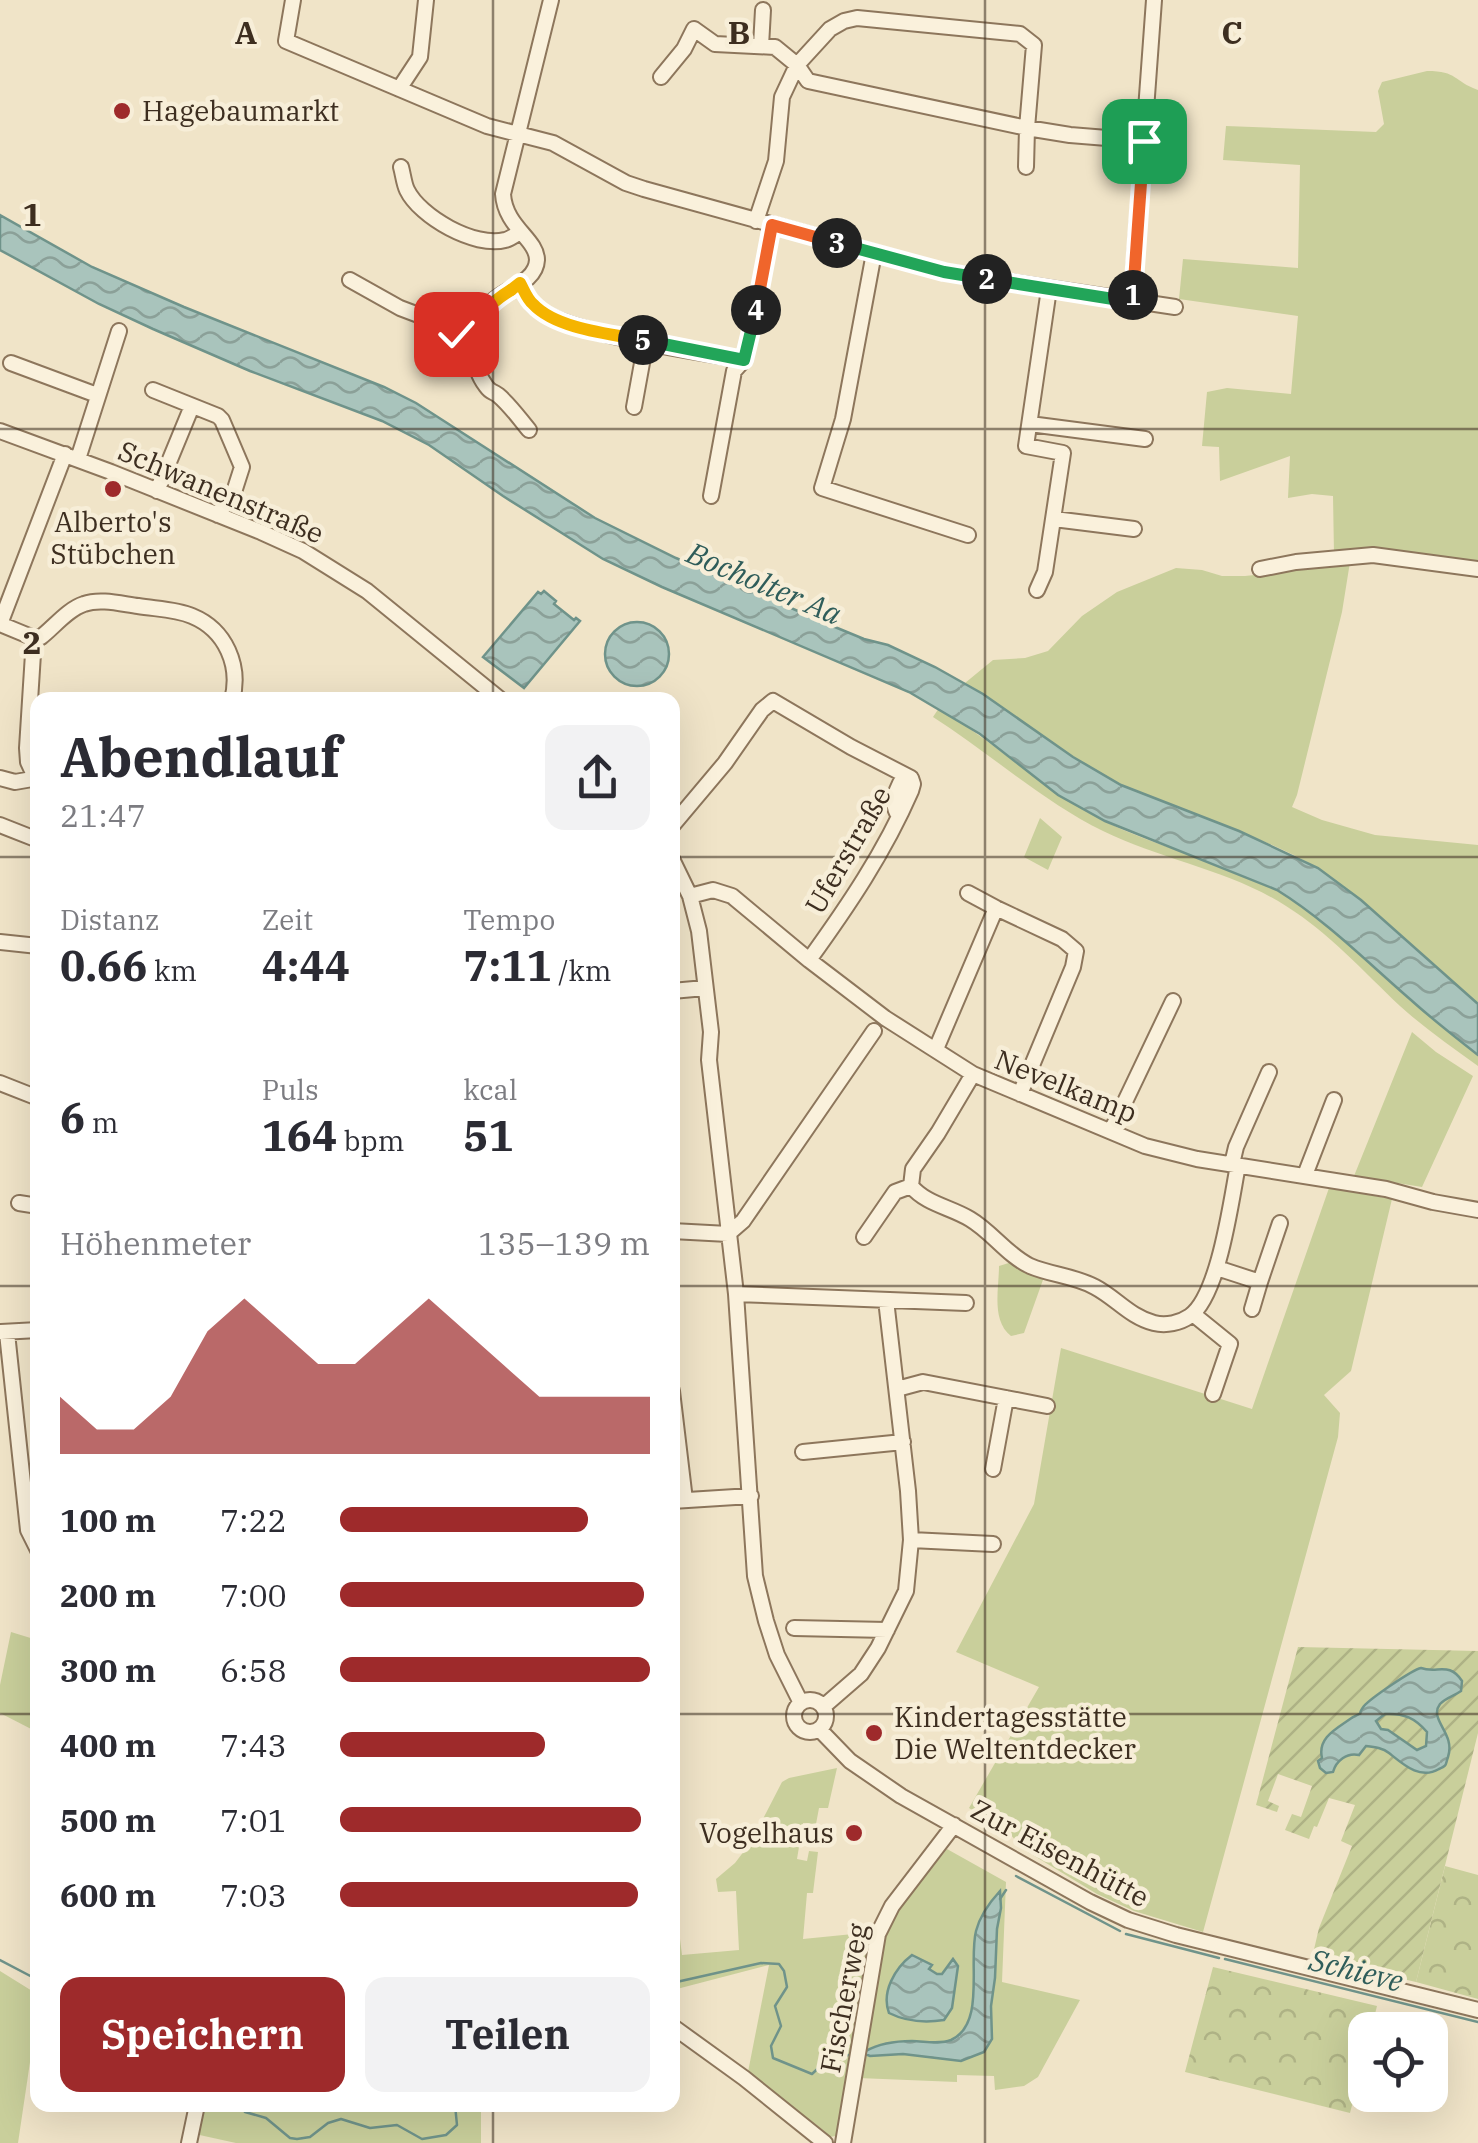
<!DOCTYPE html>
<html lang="de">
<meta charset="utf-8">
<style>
body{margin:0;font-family:"IBM Plex Serif",serif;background:#f2f2f3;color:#2b2b33;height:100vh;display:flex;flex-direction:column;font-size:38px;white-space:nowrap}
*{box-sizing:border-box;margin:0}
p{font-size:32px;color:#7c7c81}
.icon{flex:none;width:55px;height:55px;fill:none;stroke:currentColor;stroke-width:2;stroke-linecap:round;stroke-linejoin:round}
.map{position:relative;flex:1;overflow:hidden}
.panel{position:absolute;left:30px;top:692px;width:650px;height:1420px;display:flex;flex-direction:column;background:#fff;border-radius:20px;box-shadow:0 10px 40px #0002}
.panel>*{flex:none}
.tools{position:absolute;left:1348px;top:2012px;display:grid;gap:20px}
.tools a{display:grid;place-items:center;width:100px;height:100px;border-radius:20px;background:#fff;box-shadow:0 10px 40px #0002;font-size:50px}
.pin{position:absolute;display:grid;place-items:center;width:85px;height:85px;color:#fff;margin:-42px;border-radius:20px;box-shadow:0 5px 15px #0006}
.km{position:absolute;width:50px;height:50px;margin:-25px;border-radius:50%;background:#222;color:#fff;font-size:28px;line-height:50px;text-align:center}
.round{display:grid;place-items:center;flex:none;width:105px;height:105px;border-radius:20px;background:#f2f2f3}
.overview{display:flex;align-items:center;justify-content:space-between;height:170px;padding:0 30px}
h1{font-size:55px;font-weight:700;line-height:75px}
.stats{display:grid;grid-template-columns:repeat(3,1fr);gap:15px;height:170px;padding:10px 30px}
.stats div{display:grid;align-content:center}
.stats b{font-size:42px;font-weight:700}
.stats small{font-size:28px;font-weight:400}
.stats p{font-size:28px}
.chart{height:280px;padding:20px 30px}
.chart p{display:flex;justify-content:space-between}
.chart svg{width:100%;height:180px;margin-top:10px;fill:#9e2a2b;opacity:.7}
.action{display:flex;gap:20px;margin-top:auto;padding:20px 30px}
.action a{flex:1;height:115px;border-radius:20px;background:#9e2a2b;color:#fff;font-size:40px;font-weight:700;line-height:115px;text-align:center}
.action a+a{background:#f2f2f3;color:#2b2b33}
ul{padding:0 30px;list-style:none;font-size:32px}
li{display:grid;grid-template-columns:160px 120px 1fr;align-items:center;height:75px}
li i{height:25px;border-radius:12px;background:#9e2a2b}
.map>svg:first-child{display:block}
</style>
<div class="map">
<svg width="1478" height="2143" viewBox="0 0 1478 2143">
<defs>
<pattern id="forest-crowns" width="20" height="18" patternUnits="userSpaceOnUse" patternTransform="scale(2.5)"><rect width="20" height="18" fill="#c9cf9b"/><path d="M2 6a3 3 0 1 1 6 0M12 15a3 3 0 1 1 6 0" fill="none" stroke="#aeb285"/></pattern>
<pattern id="garden-furrows" width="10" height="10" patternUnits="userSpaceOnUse" patternTransform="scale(2.5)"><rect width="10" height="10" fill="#c9cf9b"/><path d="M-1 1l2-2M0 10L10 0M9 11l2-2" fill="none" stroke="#aeb285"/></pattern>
<pattern id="water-waves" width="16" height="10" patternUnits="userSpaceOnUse" patternTransform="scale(2.5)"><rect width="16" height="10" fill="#a9c4bc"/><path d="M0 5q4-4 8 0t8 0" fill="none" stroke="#8ba098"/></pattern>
</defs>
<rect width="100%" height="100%" fill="#f0e4c8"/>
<path fill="#c9cf9b" d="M1427,71C1458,71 1453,81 1478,90V568L1334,554L1333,496L1312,494L1288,498L1290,456L1220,481L1219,447L1202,446L1207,392L1227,388L1291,394L1298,316L1179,299L1183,259L1298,268L1300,165L1223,160L1226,126L1376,132L1384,124L1378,91L1382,82Z
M1350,562L1342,612L1297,795L1292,807L1322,820L1375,835L1478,845V1004L1333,878C1268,834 1190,818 1120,785C1065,758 1018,715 965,683L993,660L1025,658L1048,651L1082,616L1117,592L1176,568L1202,570L1222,576H1245L1272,573L1299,567Z
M939,708C995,743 1043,789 1102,820C1165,852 1238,864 1298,903C1334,927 1365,958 1396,987C1422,1011 1450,1033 1478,1055V1066C1452,1047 1424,1028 1400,1006C1363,971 1329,933 1286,906C1230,870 1162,860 1103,831C1042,801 991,754 933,717Z
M1040,818L1062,837L1048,870L1024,857Z
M1412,1032L1436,1052L1473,1076L1422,1187L1354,1176Z
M1329,1188L1392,1199L1351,1371L1324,1395L1340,1413L1338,1437L1203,1932L1134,1911L1097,1894L1023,1849L1010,1834L969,1808L1039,1687L956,1652L1034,1504L1061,1348L1252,1409Z
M1012,1262L1044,1277L1024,1333L1011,1336C991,1320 999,1289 999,1266Z
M11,1632L37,1640V1732L0,1713V1685Z
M837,1768L828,1808H819L816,1824L803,1823L797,1859L807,1861L809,1851L818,1852L813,1893H807L803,1939L873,1932L836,2136L829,2137L824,2131L748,2072L769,1965L673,1990V1923H678L682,1955L739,1950L736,1891L718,1892L716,1879L735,1863L751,1842L782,1782L789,1778Z
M947,1849L1006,1882L1002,1982L1080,2000L1038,2077L1024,2086L995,2090L994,2076L957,2075V2082L858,2078L889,1921Z
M0,1971L37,1994V2015L18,2143H0Z
M201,2105H481V2143H236L195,2134Z"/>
<path fill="url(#forest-crowns)" d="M1445,1866L1478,1875V1999L1416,1982Z
M1213,1967L1377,2006L1371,2030H1365V2055L1350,2113L1185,2072Z"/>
<path fill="url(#garden-furrows)" d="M1298,1647L1478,1651V1733L1416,1982L1312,1958L1319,1928L1352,1846L1341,1841L1355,1805L1329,1798L1317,1827L1314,1826L1309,1839L1285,1830L1292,1814L1301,1817L1312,1786L1278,1774L1268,1801L1279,1806L1277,1812L1256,1805Z"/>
<path fill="url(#water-waves)" stroke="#6f938a" stroke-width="2.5" fill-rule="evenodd" d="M0,215L92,267L184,307L384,387L416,403L595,518L676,558L830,625L864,639L888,645L935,667L983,694L1073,757L1121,785L1239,831L1318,868L1361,900L1478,1004V1055C1455,1037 1432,1019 1411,1000C1367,962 1327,921 1277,890L1105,821L1058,795L980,734L909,692L662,587L603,559L503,496L429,445L382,421L250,371L153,329L99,304L0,250Z
M544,591L556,601L554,604L574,620L576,618L580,621L524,688L483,657L538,592L541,594Z
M605 654a32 32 0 1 1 64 0a32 32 0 1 1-64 0Z
M1421,1668C1437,1674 1449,1661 1462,1681L1461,1691C1454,1696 1445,1698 1440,1704C1428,1720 1456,1733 1448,1757C1445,1765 1448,1765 1439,1769C1420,1780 1404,1765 1389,1753C1383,1748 1375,1747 1366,1746L1359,1755C1347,1752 1336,1761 1333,1772L1326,1773L1320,1768L1318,1761L1322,1758C1317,1737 1338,1728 1353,1717C1367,1710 1355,1718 1364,1706C1371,1698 1412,1670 1421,1668ZM1385,1714C1404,1713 1415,1718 1427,1732L1426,1746L1417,1750L1388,1730L1381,1729L1376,1721Z
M1000,1891L1001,1908L997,1929L995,1978L991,2006L992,2039L984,2052L961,2061L903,2054L870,2056L865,2054L866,2051C880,2043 895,2041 912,2041C924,2041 939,2045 951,2040C986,2024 968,1962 976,1931C980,1915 989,1903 1000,1891Z
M912,1955L932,1965L929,1969L937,1974H942L953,1959L958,1966L952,2008L944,2020C925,2023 907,2022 889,2013C881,1992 895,1968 912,1955Z"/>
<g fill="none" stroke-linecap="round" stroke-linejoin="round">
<path stroke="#6f938a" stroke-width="2.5" d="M1016,1876L1120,1931
M1000,1899L1006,1890
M1126,1934L1219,1958
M1225,1959L1478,2022
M0,1960L38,1980
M672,1983L761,1963L779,1964L784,1971L787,1987L775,2006L781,2026L771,2046L773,2058L812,2074L828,2059L849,2055
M240,2105L245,2112L266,2118L290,2138L297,2139L310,2137L328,2123L341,2119L370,2128L397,2125L422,2139L446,2135L457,2125L455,2105"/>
<defs>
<path id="minor" d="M293,0L286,41L487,126L553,143L626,183L644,189L944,272L1175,307
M761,46L763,10
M661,77L684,49L694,29L715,44L775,47L797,65L808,81L1027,128L1070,135L1144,141
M399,89L420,57L426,0
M401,167C403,174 404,184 407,190C420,217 475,248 505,240C510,239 515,235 520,232
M756,221L776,161L782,97L797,65L830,29L844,21L857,18L1020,34L1034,45L1027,128L1026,167
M874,253L843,419L822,488L968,535
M350,280L400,308L437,322L457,334L475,341
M521,283C524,289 527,298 532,304C557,333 701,352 744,360L755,316L772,225
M1132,302L1154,0
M11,363L97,395
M153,390L218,416L222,420L242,467L234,492L218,515
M634,407L646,341
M1030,424L1145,439
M529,430C519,418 510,405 498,395C491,390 491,393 486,386C468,363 472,320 494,300C507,288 536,282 537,260C537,239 505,227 503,194L551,0
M0,431L111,472L261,532L303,551L367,591L501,700
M78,459L119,331
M157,491L192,406
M711,496L734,371L744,360
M1054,519L1134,529
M1260,569L1296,562L1373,555L1478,569
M1037,590L1045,572L1063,453L1026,446L1049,289
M0,624L34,638L41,637C54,627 68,609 84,604C100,598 122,604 138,606C156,609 176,609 192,616C226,630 241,666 232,700
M0,624L65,454
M34,638L27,748L28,762L35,777
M0,778L15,782L38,778
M899,816C889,803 897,787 905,775
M0,825L38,840
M672,826L725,763L762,710L773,701L851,747L911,778L913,784L911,791C884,853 848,906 809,960
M672,859L690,896L699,931L711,1032L709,1060L736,1294L755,1576L766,1621L777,1655L801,1703
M968,893L996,908
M690,896L713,890L732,896L809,960L885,1018L973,1074L1145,1146L1197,1159L1386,1189L1433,1202L1478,1210
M0,942L38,946
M672,991L705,988
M936,1049L996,908L1062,939L1076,951L1073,967L1020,1094
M973,1074L938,1133L913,1169L911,1186C926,1204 950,1207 970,1219C992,1232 1007,1255 1030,1266C1051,1275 1075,1276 1095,1287C1116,1298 1130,1317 1154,1323C1166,1326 1180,1323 1190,1316C1219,1295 1231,1201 1238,1165
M0,1083L38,1098
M1111,1131L1173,1001
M1232,1164L1236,1147L1269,1072
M1305,1175L1334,1100
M19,1203L38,1206
M672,1231L728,1234
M728,1234L743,1221L874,1031
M864,1237L895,1192L911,1186
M1217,1268L1260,1282L1252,1309
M1260,1282L1280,1223
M736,1294L966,1303
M1193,1314L1230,1344L1213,1394
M1,1332L38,1330
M7,1333L28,1530L38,1550
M897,1389L923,1382L1047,1406
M672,1391L685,1500
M803,1452L903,1442
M993,1469L1006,1398
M672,1501L751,1496
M911,1540L993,1544
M794,1628L887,1630
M794 1716a16 16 0 1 1 32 0a16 16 0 1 1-32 0Z
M823,1707L861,1674L878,1648L906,1591L911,1540L908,1491L886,1300
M819,1729L850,1761L901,1796L1090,1902L1128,1920L1176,1935L1478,2010
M672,2026L744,2078L825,2143
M189,2143L197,2105
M843,2143L878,1934L892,1906L954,1825"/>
</defs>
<use href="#minor" stroke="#8d765c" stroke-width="18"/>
<use href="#minor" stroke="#faf1dc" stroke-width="14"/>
</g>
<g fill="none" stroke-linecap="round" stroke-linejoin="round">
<defs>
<path id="split-1" d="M1133,295L1144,141"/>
<path id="split-2" d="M987,279L1132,302L1133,295"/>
<path id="split-3" d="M837,243L944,272L987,279"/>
<path id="split-4" d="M756,310L772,225L837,243"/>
<path id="split-5" d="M643,340L744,360L756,310"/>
<path id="split-6" d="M511,290L520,283C524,290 527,299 533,304C556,329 611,334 643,340"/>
<path id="split-7" d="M456,334L475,341C480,314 488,304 511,290"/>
</defs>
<use href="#split-1" stroke="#fff" stroke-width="20"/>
<use href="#split-2" stroke="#fff" stroke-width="20"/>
<use href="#split-3" stroke="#fff" stroke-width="20"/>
<use href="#split-4" stroke="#fff" stroke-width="20"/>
<use href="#split-5" stroke="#fff" stroke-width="20"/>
<use href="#split-6" stroke="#fff" stroke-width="20"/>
<use href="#split-7" stroke="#fff" stroke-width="20"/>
<use href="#split-1" stroke="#f0652b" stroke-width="12"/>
<use href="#split-2" stroke="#22a559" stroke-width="12"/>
<use href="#split-3" stroke="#22a559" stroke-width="12"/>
<use href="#split-4" stroke="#f0652b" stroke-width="12"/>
<use href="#split-5" stroke="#22a559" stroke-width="12"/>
<use href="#split-6" stroke="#f5b400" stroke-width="12"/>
<use href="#split-7" stroke="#f5b400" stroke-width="12"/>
</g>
<path fill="none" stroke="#3d2e20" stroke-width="2.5" stroke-opacity="0.55" d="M493,0V700M985,0V2143M0,429H1478M0,857H38M672,857H1478M0,1286H38M672,1286H1478M0,1714H38M672,1714H1478M493,2105V2143"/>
<g fill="#9e2a2b" stroke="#f7eed8" stroke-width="4">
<circle cx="122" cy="111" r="10"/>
<circle cx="113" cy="489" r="10"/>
<circle cx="874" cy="1733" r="10"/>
<circle cx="854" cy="1833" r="10"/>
</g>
<g text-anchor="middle" stroke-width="9" stroke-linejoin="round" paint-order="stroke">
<g font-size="28" fill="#3d2e20" stroke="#f7eed8" text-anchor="start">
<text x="142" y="121">Hagebaumarkt</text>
<text x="113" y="532" text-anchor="middle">Alberto's<tspan x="113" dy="32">Stübchen</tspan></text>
<text x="894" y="1727">Kindertagesstätte<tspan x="894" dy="32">Die Weltentdecker</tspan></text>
<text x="834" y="1843" text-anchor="end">Vogelhaus</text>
</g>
<g font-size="28" fill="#3d2e20" stroke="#f7eed8">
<text transform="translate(221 492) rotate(23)" y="10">Schwanenstraße</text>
<text transform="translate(848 850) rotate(-60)" y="10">Uferstraße</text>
<text transform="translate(1066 1086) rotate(22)" y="10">Nevelkamp</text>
<text transform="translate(1060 1853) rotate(28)" y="10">Zur Eisenhütte</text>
<text transform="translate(844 1998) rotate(-79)" y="10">Fischerweg</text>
</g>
<g font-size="30" font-style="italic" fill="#2f5d5a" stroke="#f7eed8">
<text transform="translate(764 584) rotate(23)" y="10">Bocholter Aa</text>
<text transform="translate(1356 1971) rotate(14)" y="10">Schieve</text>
</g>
</g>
<g font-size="32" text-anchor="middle" font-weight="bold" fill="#3d2e20" stroke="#f7eed8" stroke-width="9" stroke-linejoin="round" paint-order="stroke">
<text x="246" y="44">A</text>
<text x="739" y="44">B</text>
<text x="1232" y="44">C</text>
<text x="32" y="226">1</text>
<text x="32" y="654">2</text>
</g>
</svg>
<div class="tools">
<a><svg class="icon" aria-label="locate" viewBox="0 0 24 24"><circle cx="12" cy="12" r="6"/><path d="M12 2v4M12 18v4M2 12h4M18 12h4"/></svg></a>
</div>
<div class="pin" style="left:1144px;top:141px;background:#1e9e55"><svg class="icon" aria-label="arrive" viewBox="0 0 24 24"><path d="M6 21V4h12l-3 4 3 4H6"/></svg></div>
<div class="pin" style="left:456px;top:334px;background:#d93025"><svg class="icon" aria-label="check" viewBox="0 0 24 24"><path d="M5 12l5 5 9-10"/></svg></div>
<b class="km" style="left:1133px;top:295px">1</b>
<b class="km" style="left:987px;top:279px">2</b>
<b class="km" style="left:837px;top:243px">3</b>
<b class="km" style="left:756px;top:310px">4</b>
<b class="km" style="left:643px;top:340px">5</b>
<section class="panel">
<div class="overview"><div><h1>Abendlauf</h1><p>21:47</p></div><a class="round"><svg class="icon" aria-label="share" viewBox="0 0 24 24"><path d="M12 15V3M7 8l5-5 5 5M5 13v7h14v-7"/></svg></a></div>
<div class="stats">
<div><p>Distanz</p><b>0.66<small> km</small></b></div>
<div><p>Zeit</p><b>4:44</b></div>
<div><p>Tempo</p><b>7:11<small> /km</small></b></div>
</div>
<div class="stats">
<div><b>6<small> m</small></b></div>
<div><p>Puls</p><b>164<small> bpm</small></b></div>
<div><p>kcal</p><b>51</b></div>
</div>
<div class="chart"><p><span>Höhenmeter</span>135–139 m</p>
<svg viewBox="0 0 160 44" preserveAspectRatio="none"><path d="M0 44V30L10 38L20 38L30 30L40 14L50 6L60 14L70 22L80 22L90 14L100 6L110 14L120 22L130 30L140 30L150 30L160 30V44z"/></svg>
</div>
<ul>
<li><b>100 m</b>7:22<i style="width:80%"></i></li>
<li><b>200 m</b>7:00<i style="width:98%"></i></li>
<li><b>300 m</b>6:58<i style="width:100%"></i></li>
<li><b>400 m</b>7:43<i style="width:66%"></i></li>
<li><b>500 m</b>7:01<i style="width:97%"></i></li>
<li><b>600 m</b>7:03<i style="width:96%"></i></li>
</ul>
<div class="action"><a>Speichern</a><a>Teilen</a></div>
</section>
</div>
